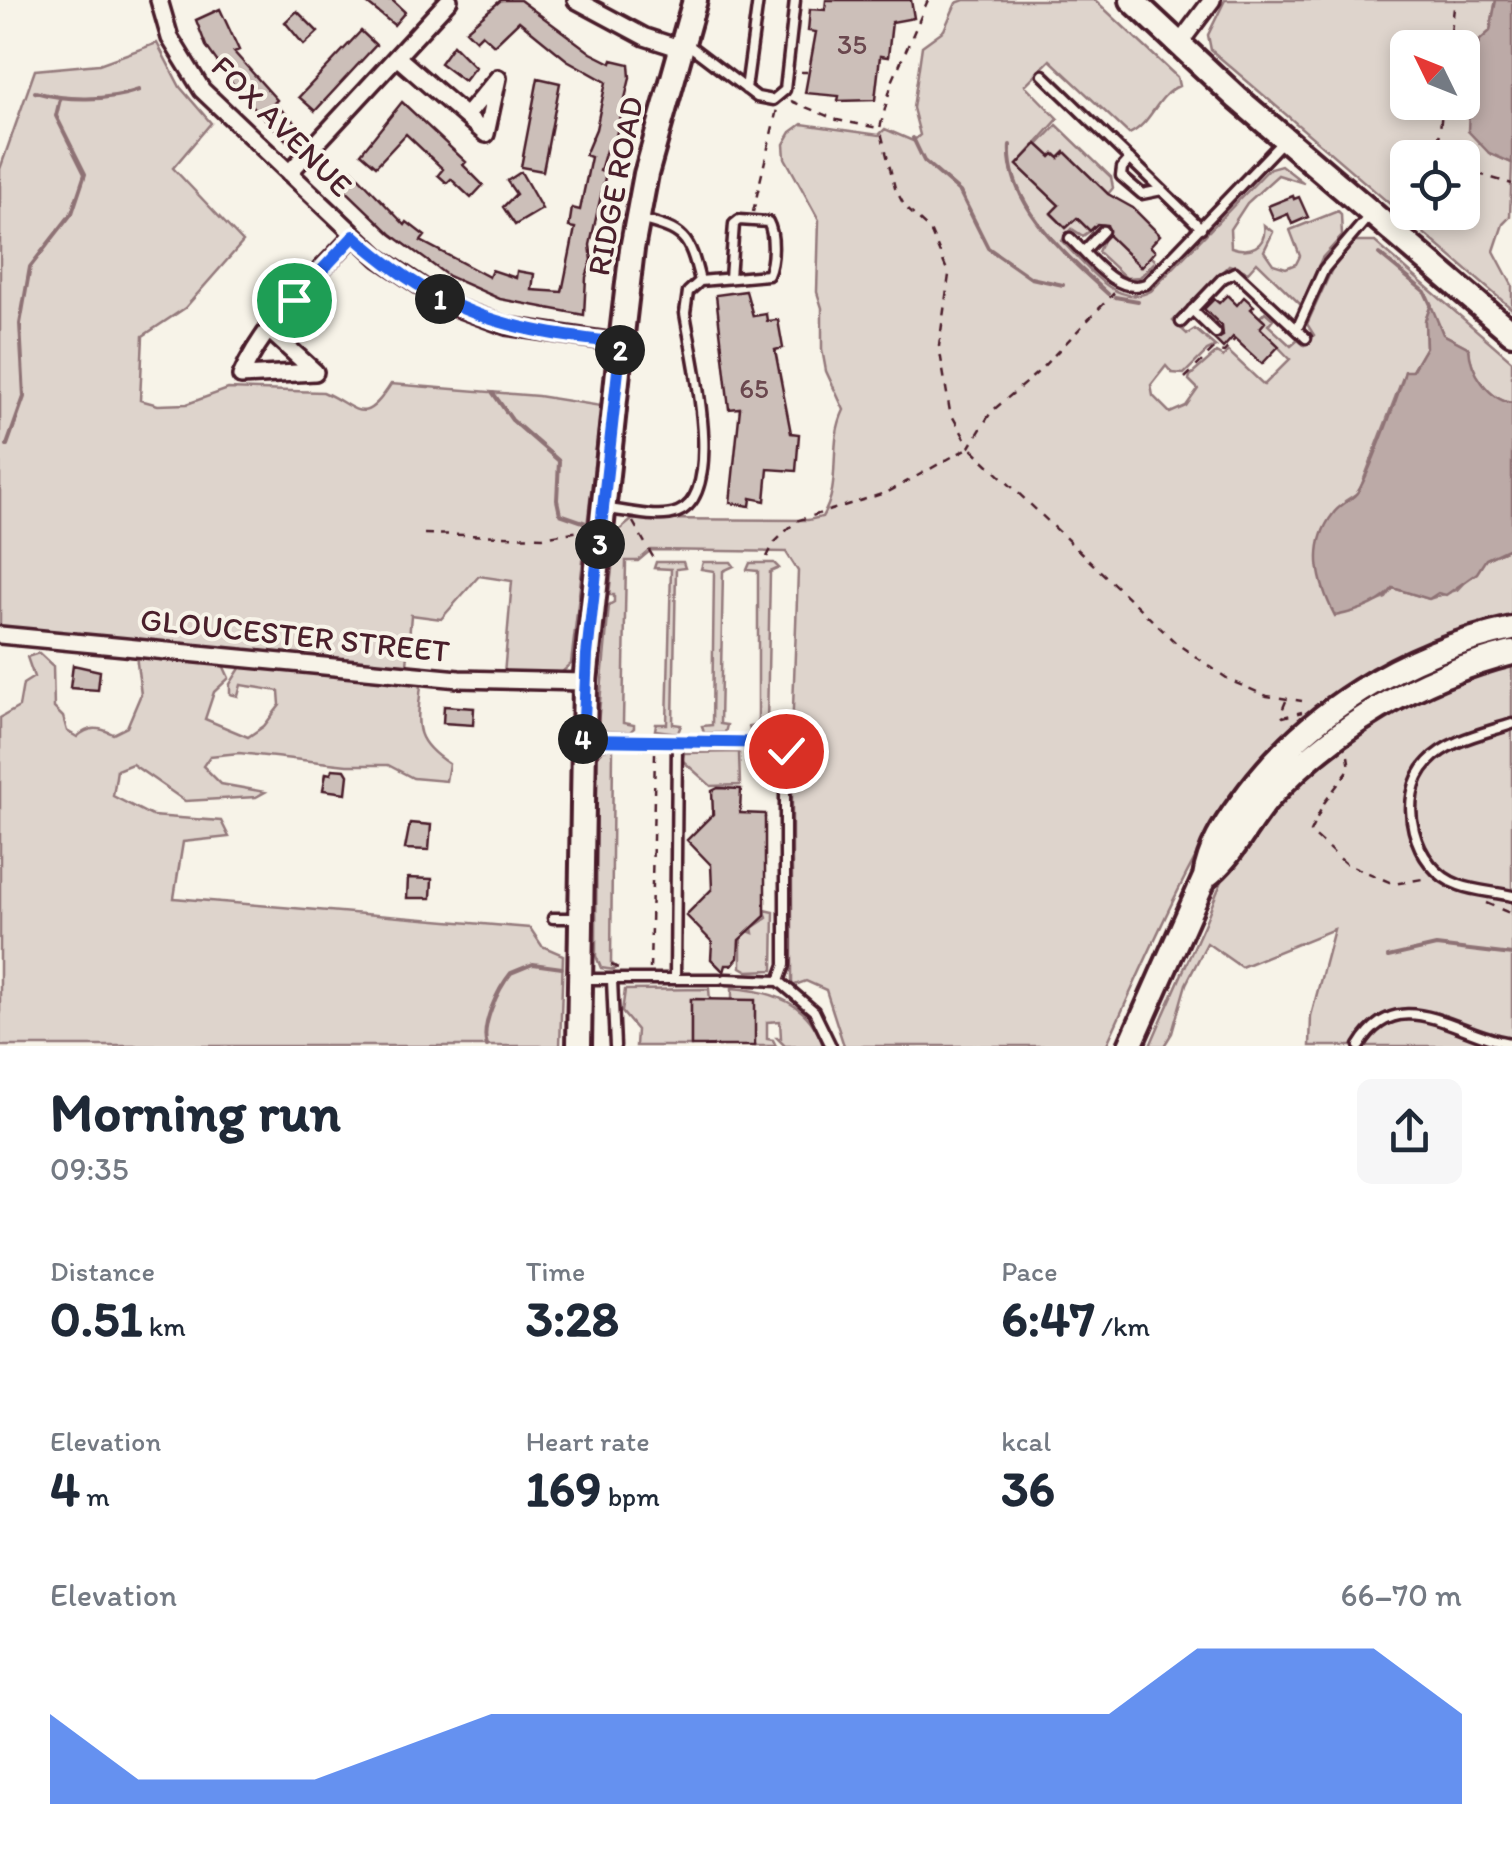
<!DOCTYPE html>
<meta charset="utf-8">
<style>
body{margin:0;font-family:Itim,sans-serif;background:#f6f6f7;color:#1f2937;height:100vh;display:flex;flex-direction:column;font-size:38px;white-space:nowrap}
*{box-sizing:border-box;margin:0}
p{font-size:32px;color:#747a83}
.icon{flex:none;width:55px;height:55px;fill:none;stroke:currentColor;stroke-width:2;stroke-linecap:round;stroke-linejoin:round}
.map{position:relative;height:1046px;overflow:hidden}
.details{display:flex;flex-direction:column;background:#fff;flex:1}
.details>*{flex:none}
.needle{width:65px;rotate:313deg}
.buttons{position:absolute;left:1390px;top:30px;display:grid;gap:20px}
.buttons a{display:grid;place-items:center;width:90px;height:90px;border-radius:15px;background:#fff;box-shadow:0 5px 15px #0003;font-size:50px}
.pin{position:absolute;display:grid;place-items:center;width:85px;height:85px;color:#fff;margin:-42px;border:5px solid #fff;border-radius:50%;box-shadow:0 2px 10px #0007}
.km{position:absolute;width:50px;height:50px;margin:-25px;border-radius:50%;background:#222;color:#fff;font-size:28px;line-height:50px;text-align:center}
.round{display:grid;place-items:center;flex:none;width:105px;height:105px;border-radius:15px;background:#f6f6f7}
.head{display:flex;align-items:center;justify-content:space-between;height:170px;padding:0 50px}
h1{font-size:55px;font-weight:800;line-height:75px}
.stats{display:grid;grid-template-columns:repeat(3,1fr);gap:15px;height:170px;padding:10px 50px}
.stats div{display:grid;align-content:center}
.stats b{font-size:50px;font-weight:800}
.stats small{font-size:28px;font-weight:400}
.stats p{font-size:28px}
.chart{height:280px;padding:20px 50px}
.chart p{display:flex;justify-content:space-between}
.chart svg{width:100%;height:180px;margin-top:10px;fill:#2563eb;opacity:.7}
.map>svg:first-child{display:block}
</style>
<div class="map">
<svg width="1512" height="1046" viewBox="0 0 1512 1046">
<rect width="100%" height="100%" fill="#f7f3e8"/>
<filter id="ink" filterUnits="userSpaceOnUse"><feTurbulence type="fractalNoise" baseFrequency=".01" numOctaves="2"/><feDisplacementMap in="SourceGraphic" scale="20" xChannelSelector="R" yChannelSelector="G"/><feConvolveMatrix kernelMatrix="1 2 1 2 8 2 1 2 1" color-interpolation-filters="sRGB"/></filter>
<g filter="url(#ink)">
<path fill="#ded4cc" stroke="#947a7c" stroke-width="2.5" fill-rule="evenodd" d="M964,0H1095L1177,77L1179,86C1156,95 1152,124 1129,134L1050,60L1025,85L1058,119L1017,165L1059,205L1051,214L1066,228L1077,218L1090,231L1083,236L1072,229L1062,241C1084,263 1116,310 1151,291L1270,168L1281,165L1304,183L1278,175L1247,203L1230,229L1231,247C1249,253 1267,248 1264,225L1273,232L1264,251L1273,264L1286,268L1296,264L1300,256L1290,230L1338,211L1341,214L1342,236L1322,258L1301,305L1257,262L1248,272L1229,265L1173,321L1187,334L1195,329L1216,347L1207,351L1184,374L1172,373L1166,366L1151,385L1153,396L1170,413L1186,406L1198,389L1189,380L1190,376L1216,353L1223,357L1228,351L1264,385L1290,359L1260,328L1265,322L1260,317L1265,312L1273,319L1268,325L1291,346L1298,340L1304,345L1314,335L1307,324L1332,269L1354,242H1375L1512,361V403C1488,400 1470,371 1469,348L1443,334L1430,307L1425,321L1426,347L1412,371L1405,372L1359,492L1345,501L1363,607L1386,598L1393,588L1429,599L1457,590L1486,559L1512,547V617C1251,686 1209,822 1106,1046H844L826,990L806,981L792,986V735L798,571L786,552L651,550L638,561H626L623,723L634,725V728L630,732L605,731L598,724L609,605L614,602V595H609L616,533L633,519L808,520L822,517C843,484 827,445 844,410L826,371L822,349V308L817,292L819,220L785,158L784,144L791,132L802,124L879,135L885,129L913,141L920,135L913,108L922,46L944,30L956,3Z
M1225,0H1496L1490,31L1489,153L1512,163L1510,217L1503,224L1494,251L1512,285V309L1211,50L1208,35ZM1408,48H1462V102H1408ZM1408,158H1462V212H1408Z
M157,43L180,87L211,123L173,168L243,242L185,308L143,336L140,400L158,405L187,404L228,389L323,392C357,406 362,430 391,384L538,396L601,406L571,664L560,674L504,675L512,581L479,576L441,619L411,615L407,665L0,626V169L35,70L99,64Z
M1057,125L1111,177L1113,188L1108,194L1065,152L1059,158L1055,154L1051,157L1038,145Z
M1106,233L1141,267L1151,256L1156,261L1140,277L1126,278L1098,252Z
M656,562H683L685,568L676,569L673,724L681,725L678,733L655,730L656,724H667L671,569L654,568Z
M703,562H731L734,566L723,571L720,724L727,725L725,733H704L702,726L712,725L714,571L701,569Z
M750,563H774L779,568L770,572L767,724L774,725L771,733L750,731L749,726L758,725V571L747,570Z
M39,653L53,666L54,708L63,717L67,731L77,737C89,726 99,727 113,734L127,727L141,694L136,655L215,661L224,667L229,678L214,692L205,719L248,737L264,726L280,705L279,691L241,685L238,696L230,694V684L242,665L421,685C417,726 412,740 449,764L446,781L413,778L388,765H347L239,753L210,756L203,766L221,784L265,792L256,797L185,801L132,764L117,770L113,796L152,816L221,821L229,837L183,842L174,898L530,928L542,946L563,955L560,1046H0V718L19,707L23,684L34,677L27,657Z
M1512,666V1046H1310L1311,1016L1334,929L1241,967L1207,943L1186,984L1172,1033L1164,1046H1150C1167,1006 1185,967 1203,927C1212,907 1219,883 1231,864C1295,767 1398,692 1512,666Z
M613,748L611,963L616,967L614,970L601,968L596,956L597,758L602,750Z
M739,752L740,785L711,786L682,760L684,753Z
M765,910L774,912L773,970L748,971L741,967V938L748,931L753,933L752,928L767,918Z
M732,988C773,991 810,1003 823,1046H785L777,1038H781L780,1021L767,1022V1039L773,1040L776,1046H755L732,1000Z
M709,989L710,1000H691V1046H636L637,1030L622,1012L625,990Z"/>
<path fill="#bcaaa7" stroke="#8e7275" stroke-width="2.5" d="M1496,0H1512V163L1489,153L1468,131L1471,65L1480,40L1490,31Z
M1431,305L1443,334L1469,348C1470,371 1489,400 1512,403V547L1486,559L1477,573L1446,595L1438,593L1429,599L1393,588C1381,605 1355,612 1335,616C1318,583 1308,546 1333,514C1339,505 1350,501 1356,494C1366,484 1401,388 1405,371H1412L1426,347L1425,321Z"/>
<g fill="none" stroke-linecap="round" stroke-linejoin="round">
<path stroke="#8e7275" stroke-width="4" d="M35,92C67,101 107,101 139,90
M913,138L924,161L960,192L988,248L1031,278L1063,285
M1010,145C1006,205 1068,257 1108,294
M1379,254L1425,292L1431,305
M1115,297L1138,301
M493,393L512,420L559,461L557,500L560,514L586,523
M7,445L24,397L20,324L30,267L72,213L85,174L56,116L60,99
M1388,957L1436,946L1512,955
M487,1046C480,1026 498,989 511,973L533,964L562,968"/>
</g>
<path fill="#ccbfb9" stroke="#4a1f2b" stroke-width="2.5" d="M363,0H392L405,12L394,25Z
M501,0H520L591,53L611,63L612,60L629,64L630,78L612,152L606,150L600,171L606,173L590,245L592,260L586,277L584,315L500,299L448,276L391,234L339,184L352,170L405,225L407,222L425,236L421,241L489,277L492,270L516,278L517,271L534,274L532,290L562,292L575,228L569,227L572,208L580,210L591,157L585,155L596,129L606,82L567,60L519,21L494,45L482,34L476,40L466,30Z
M826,0H911L914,18L892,22L888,57L880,56L875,100L838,101L839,96L805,93L816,32L808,31L810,9L825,10Z
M220,9L239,50L234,52L277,100L274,103L301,128L288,142L240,94L206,46L196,20Z
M297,11L318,32L304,45L285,22Z
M361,31L376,45L315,111L299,97Z
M453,45L475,67L464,81L440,63Z
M538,78L560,83L543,171L521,167Z
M402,102L466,162L463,165L483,185L471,198L451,179L447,183L438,175L443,169L406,134L376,166L361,153Z
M1037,144L1051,157L1054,154L1059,158L1065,152L1108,194L1133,208L1160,235L1150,246L1155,251L1141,267L1109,236L1107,225L1097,224L1090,231L1077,218L1066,228L1051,213L1059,205L1017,165Z
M521,172L542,209L515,225L503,207L516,194L507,181Z
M1293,196L1294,199L1299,197L1308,217L1292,224L1288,214L1274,220L1268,206Z
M746,291L753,316L766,314L767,321L778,320L783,348L775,350L791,433L799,434L796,471L768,469L765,501L751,498L750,506L730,503L740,408L729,409L716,295Z
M1227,295L1237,305L1244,297L1254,306L1251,309L1265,322L1260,328L1279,346L1262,364L1233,337L1223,348L1215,340L1223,336L1222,326L1204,309L1214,299L1219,303Z
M73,665L100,671L98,690L70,688Z
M444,706L474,708L473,725L443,723Z
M332,769L345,770L348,775L346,793L323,790L326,773L331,774Z
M718,788L741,789L740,813L765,814V916L739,940L738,958L732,965H726L724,972L711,959L712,942L686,915L712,889L711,865L687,840L713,814L712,791Z
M410,823L431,825L429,850L405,849Z
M408,878L432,879L431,898H407Z
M691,999L755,1000V1046H691Z"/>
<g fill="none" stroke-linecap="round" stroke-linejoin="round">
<defs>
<path id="lane" d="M686,43L757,97L773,100L785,90L795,0
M1043,75L1201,228
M746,89L758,0
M1130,159L1122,168L1121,176L1142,194L1162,190
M1070,238C1090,257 1116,295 1146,284L1284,140
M1084,251L1103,231
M700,281L768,275C774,262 775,235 768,222L739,220L734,224L730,278
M1192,310L1216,333
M1181,322L1223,278L1235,272L1306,338
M1297,329L1324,269L1369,216
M608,509C629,511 659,520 678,512C727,493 691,353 685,313L688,292L700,281C689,235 685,231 639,219
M1512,724C1485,733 1448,740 1428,762C1395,797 1413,869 1459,885C1475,891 1495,892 1512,896
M588,740L785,743V965L779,981
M553,918H579
M584,979H719
M675,979L677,743
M726,979L779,981L814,1011L831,1046
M612,980L615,1046
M1359,1046C1399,979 1460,1038 1512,1043"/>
<path id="street" d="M159,0L170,38L202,90L379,258L449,305L506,326L621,343
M576,0L645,37L679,48
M1179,44L1212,0
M397,57L486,134L498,78L466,116
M289,173L449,0
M269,330L315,372L241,376C264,322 314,278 354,235
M0,635L459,679L585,682"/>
<path id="secondary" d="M1132,0L1237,98L1512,333
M1205,877C1232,858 1246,824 1268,799C1331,728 1420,676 1512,653
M579,1046L585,682L621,343L632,249L646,174L695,0
M1130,1046L1205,877C1209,849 1224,826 1241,803C1305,713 1404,652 1512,629"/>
</defs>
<use href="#lane" stroke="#4a1f2b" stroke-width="15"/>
<use href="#street" stroke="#4a1f2b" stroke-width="22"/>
<use href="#secondary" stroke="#4a1f2b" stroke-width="30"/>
<path stroke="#4a1f2b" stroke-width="2.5" stroke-dasharray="8 8" stroke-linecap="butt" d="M928,0L892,82L880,128L895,188L905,207L930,230L949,275L939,346L950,412L970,447L991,412L1037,373L1114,293
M1449,48L1455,0
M801,72H807
M791,101L837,120L878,128
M1443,102L1439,139L1452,158
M1462,169L1512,184
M753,212L777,109
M1185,378L1213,350L1224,352L1235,339
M633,522L653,557
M424,534L543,537L581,531
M767,557L774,543L796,521L888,492L970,447L1176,643L1231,681L1267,696L1302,701
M1286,701L1281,713L1283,717L1302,712
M1348,756L1350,768L1324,803L1310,832L1345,863L1394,884L1428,878
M764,817L766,818
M1486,903L1512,914
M763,904H766
M611,965L618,968
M650,969L655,753"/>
<use href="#lane" stroke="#f7f3e8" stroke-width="8"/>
<use href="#street" stroke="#f7f3e8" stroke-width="15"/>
<use href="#secondary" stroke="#f7f3e8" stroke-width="22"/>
</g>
</g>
<g fill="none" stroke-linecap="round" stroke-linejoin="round" filter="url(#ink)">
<defs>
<path id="route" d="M294,300L354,236C441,314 507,331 621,343L587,655L583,740L786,743V751"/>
</defs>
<use href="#route" stroke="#fff" stroke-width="20"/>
<use href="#route" stroke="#2563eb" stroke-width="12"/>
</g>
<g text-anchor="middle" stroke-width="8" stroke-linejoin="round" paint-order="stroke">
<g font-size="28" fill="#6a474e">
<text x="852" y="54">35</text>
<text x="754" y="398">65</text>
</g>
<g font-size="32" fill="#4a1f2b" stroke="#f7f3e8">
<text transform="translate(282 126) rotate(45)" y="11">FOX AVENUE</text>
<text transform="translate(615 186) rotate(-79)" y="11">RIDGE ROAD</text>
<text transform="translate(295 635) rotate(6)" y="11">GLOUCESTER STREET</text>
</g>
</g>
</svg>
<div class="buttons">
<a><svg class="needle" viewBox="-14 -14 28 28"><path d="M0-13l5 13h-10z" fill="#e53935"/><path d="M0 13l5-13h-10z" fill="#747a83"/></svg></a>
<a><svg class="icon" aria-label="locate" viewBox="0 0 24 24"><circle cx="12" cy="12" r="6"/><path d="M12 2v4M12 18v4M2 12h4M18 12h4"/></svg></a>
</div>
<div class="pin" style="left:294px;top:300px;background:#1e9e55"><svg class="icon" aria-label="arrive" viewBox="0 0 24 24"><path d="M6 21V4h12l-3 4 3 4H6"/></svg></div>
<div class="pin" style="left:786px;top:751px;background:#d93025"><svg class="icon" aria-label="check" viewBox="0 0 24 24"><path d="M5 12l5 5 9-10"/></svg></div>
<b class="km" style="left:440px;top:299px">1</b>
<b class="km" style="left:620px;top:350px">2</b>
<b class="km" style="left:600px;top:544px">3</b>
<b class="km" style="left:583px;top:739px">4</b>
</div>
<section class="details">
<div class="head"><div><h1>Morning run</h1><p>09:35</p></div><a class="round"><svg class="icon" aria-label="share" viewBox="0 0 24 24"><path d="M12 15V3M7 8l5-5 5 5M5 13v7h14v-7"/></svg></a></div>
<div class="stats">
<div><p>Distance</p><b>0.51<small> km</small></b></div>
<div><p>Time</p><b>3:28</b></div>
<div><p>Pace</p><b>6:47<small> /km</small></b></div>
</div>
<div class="stats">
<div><p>Elevation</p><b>4<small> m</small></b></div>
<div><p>Heart rate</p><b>169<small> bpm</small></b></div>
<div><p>kcal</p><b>36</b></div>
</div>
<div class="chart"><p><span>Elevation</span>66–70 m</p>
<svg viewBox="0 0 160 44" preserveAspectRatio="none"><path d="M0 44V22L10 38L20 38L30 38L40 30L50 22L60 22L70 22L80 22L90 22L100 22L110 22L120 22L130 6L140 6L150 6L160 22V44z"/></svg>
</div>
</section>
